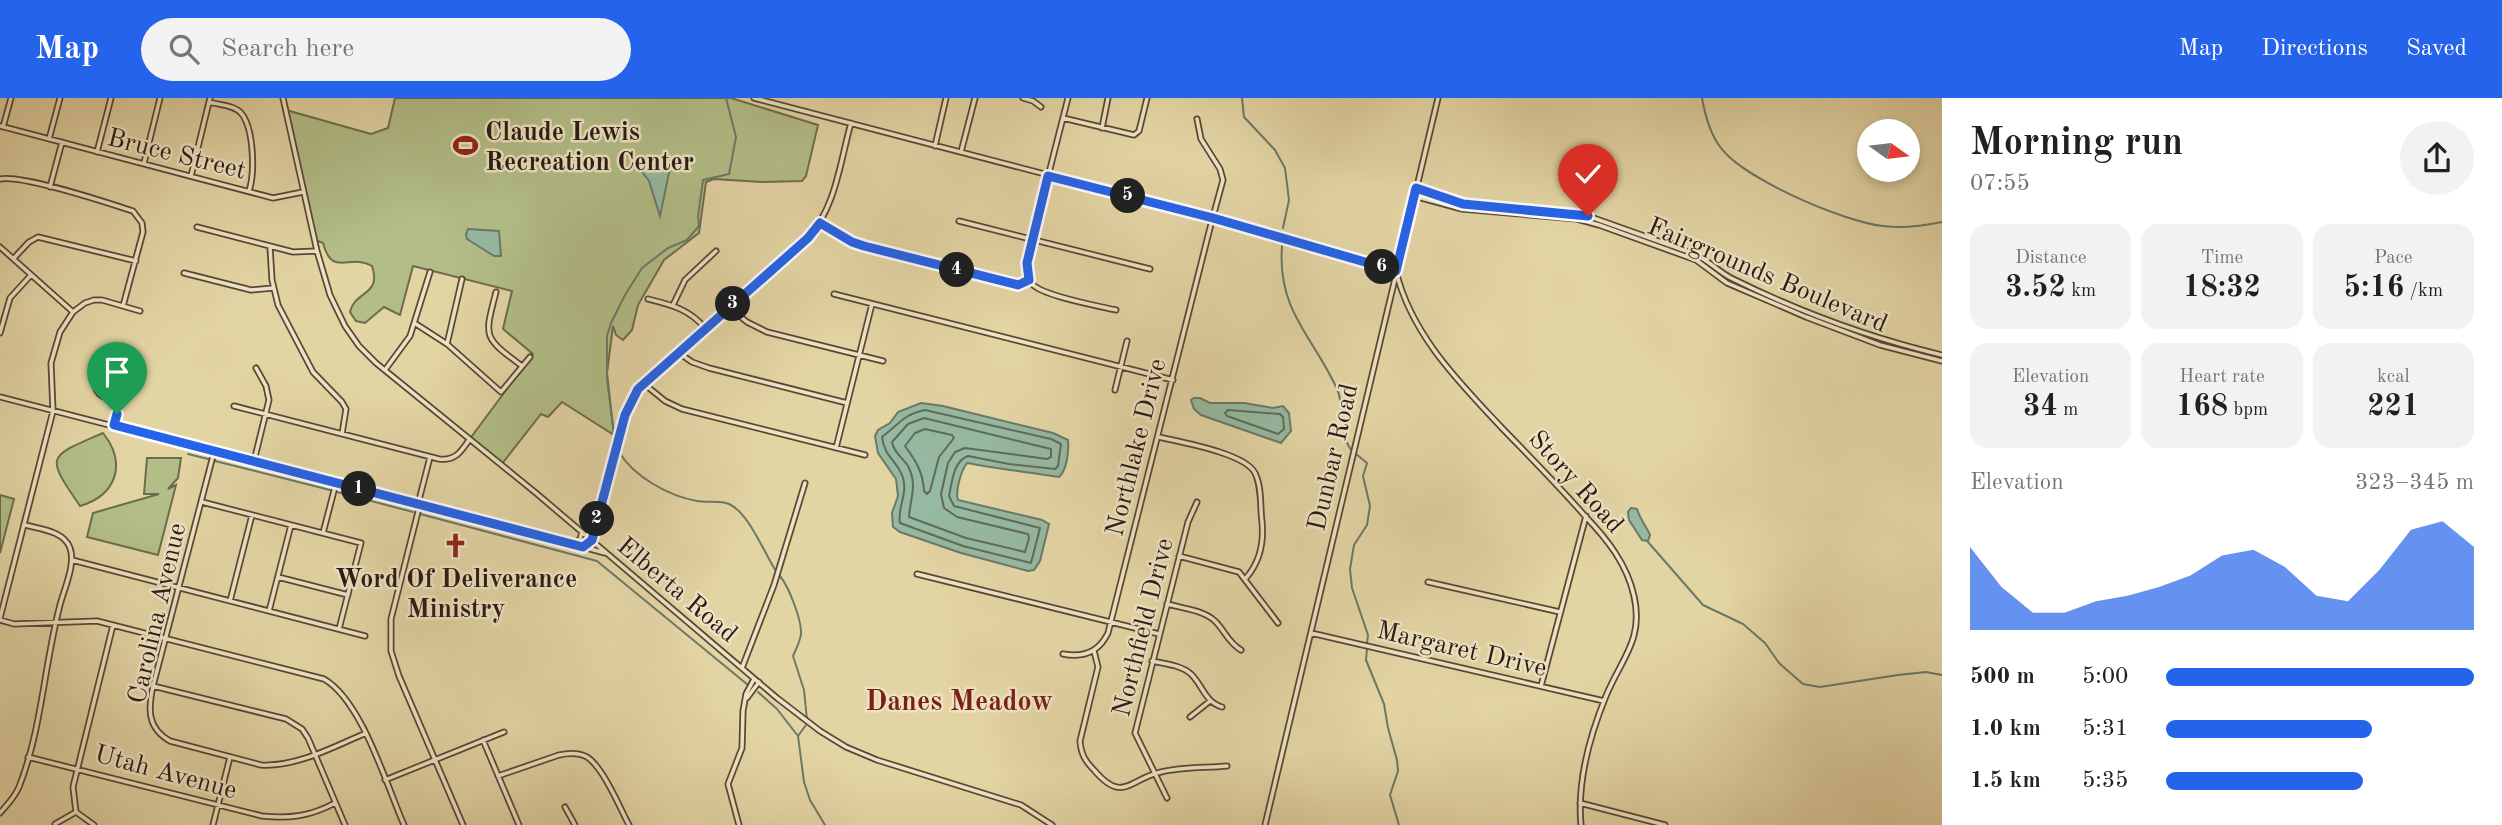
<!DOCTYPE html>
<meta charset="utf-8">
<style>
body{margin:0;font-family:"Old Standard TT",serif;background:#f2f2f2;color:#202124;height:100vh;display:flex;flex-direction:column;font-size:26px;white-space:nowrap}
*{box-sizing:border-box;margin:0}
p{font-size:23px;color:#757577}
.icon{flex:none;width:38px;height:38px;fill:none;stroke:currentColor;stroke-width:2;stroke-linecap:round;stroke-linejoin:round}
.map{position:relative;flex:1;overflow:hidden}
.details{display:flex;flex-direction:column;background:#fff;width:560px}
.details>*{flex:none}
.needle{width:46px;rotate:104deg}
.fabs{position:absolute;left:1857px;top:21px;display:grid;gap:14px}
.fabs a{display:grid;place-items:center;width:63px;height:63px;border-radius:50%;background:#fff;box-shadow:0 4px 10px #0003;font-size:35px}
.pin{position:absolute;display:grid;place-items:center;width:60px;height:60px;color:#fff;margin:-72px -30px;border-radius:50% 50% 50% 0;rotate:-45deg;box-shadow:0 0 7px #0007}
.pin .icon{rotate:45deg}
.km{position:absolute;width:35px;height:35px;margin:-18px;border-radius:50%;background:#222;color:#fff;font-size:19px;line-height:35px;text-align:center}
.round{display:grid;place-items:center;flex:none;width:74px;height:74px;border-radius:37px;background:#f2f2f2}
.summary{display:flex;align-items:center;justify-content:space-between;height:119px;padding:0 28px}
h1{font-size:38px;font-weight:600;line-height:52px}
.stats{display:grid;grid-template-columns:repeat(3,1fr);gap:10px;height:119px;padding:7px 28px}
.stats div{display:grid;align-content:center;border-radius:18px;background:#f2f2f2;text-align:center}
.stats b{font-size:30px;font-weight:600}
.stats small{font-size:19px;font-weight:400}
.stats p{font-size:19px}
.chart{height:196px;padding:14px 28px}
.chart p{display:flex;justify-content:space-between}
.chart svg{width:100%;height:126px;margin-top:7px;fill:#2563eb;opacity:.7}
ul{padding:0 28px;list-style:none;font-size:23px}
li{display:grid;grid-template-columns:112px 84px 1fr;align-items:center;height:52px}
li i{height:18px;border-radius:9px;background:#2563eb}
header{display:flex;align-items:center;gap:42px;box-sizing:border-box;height:98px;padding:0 35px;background:#2563eb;color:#fff}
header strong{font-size:33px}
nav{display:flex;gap:38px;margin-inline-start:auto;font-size:24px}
.search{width:490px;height:63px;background:#f2f2f2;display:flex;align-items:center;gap:18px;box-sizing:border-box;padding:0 24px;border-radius:38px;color:#757577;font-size:26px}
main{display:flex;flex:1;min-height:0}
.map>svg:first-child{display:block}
</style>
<header>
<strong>Map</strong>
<div class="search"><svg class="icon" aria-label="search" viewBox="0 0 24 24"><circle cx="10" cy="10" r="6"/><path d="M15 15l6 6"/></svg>Search here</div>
<nav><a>Map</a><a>Directions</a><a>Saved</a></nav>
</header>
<main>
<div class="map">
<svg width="1942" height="727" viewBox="0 0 1942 727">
<rect width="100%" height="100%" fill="#e3d4a4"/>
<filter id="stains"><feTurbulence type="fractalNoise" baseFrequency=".00286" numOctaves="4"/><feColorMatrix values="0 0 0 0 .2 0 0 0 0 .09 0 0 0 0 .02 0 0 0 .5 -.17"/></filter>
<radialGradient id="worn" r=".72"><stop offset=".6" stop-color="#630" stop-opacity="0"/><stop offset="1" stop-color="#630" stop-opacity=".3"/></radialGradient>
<path fill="#b2bd87" stroke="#6e6c4c" stroke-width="2" d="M395,0H731L818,27L806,78L802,83L762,84L714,81L706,84L699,135L664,162L638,207L632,232L623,242L616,237L613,228L607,275L614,337L562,304L548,319L541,316L501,367L469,342L533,256L503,231L512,193L413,168L400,217L384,209L365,225L356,223L350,214C355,192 382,198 372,168C350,155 332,180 323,145L315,142L286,12L371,36L388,30Z
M103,335C127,365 117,397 80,408C45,357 47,359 103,335Z
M147,360H181L178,380L168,391L176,387L158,457L87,439L93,415L159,396H144Z
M0,397L14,401L0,455Z"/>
<path fill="#96b9a1" stroke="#6a7968" stroke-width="2" d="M636,60L670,70L660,118L649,83L633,62Z
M468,131L499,133L501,158H494L467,141L466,136Z
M1194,300H1200L1210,305H1244L1273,310L1283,308L1289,315L1291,333L1281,345L1201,317L1194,311L1191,302Z
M921,305L943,308L1053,335L1068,342C1069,353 1067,372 1059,379C1028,374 998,371 967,365C961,373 955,393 958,402L1042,422L1049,426L1040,463L1034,472L1028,473L961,455L900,434L893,429L892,415L898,398L896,381L878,355L875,338L878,332L890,325L898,314Z
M1631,410L1637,411C1640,421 1646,428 1650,437L1648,443L1642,442L1629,422L1628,414Z"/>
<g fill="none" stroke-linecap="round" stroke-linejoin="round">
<path stroke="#606a5a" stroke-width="2" d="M925,312L1051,341L1061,346L1058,368L1055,371L1009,366L968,358C953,363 952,385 949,398L954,408L1040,430L1031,465L963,448L900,425C897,410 908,396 903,380C898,363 884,359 882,339C898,327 904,316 925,312Z
M1228,312L1280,316L1283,319L1284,331L1278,336L1227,318L1225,315Z
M924,320L1051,351V359L1047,361L965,350L955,354L948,365L941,396L944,410L957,419L1028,436L1029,440L1025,454L966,440L909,419C910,401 918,387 908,368C902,359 894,355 892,344L908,326Z
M925,331L952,337L954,340L939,359L930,393L927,396L924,393C923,374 916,363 905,348L915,335Z"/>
<path stroke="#6a7968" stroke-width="2" d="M1242,0L1244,19L1275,52L1285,70L1289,102L1283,130
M1702,0C1705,17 1710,36 1721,50C1744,81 1844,124 1883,128C1903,131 1923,128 1942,124
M1282,148C1277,213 1313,238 1337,291C1346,311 1338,336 1352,353
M614,337L607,281V238L611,225L625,197L642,170L668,150L687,142L699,128L698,118L703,82L729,76L736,39L726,0
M619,354C634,379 669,398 697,403C707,405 720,402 729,406C749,415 764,455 776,473
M188,356L208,361
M1356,356L1367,365L1363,378L1370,408L1367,427L1354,447L1350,471L1352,490L1368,537L1367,545
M215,363L330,392
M337,394L413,414
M420,416L597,463L748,587
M1648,444L1703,507L1743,526L1765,545L1779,565L1803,586L1820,589L1898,577L1926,574L1942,577
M780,478C789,489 802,523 801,536C800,544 796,551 793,558L804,592L807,622
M1367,551L1366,562L1384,606L1388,630L1397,662L1398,673L1390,697L1399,727
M758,594L777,611L798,638L804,684L810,702L825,727
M798,638L806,627"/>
<defs>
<path id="minor" d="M283,0L317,153L330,197L345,228L359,248L376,265L536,395L777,600L820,633L846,649L877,662L1021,707L1052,727
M754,0L1213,120L1396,173C1411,236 1458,283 1501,329C1530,359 1558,387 1585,418C1607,441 1627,466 1634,498C1644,542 1621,561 1606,598C1590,637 1577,684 1581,727
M1023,0L1033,3L1041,9
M1068,0L1026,165C1026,173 1027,180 1032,186C1043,198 1098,208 1116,212
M209,4C219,7 234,7 241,15C254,30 255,75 249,93
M1063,20L1134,37L1139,33L1147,0
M0,28L273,100L303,94
M3,29L11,0
M1102,30L1108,0
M49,41L60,0
M935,48L946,0
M97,54L111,0
M961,54L975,0
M144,65L160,0
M191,78L210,0
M0,81C22,76 108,105 133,113L142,125L143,134L123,208
M50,89L62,44
M1416,90L1443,101L1463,106L1588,118L1692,155C1708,161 1718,174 1733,181C1800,214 1870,240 1942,257
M1414,98L1462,111L1577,121L1599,127L1696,162L1727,185L1806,219L1880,247L1942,263
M959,123L1150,171
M820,125L852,144L864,148L1013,186L1018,187L1029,182
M197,129L293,154L317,153
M0,149L73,214
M270,149L272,182L278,207L313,274L342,304L346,311L342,336
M14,160L29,144L38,139L136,163
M184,175L251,192L273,190
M496,194C484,240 483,239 522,268
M834,196L1173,282
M648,201C672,207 689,211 705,230
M673,207L685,182L716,153
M730,210L747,224L767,234L883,263
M416,226L447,246L501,294L530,259
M0,235L10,200L31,177
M447,246L462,181
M679,255L692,264L709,270L847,305
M385,272L410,238L430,174
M643,285L665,303L682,311L865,357
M1115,292L1127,243
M0,299L583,449L592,442L625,317L633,299L643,285L808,140C836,109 840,64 851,25
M234,308L439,361C455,363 461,354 469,342
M114,327L119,309L117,304C110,301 101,300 97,293C86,275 110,236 129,258
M1159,339C1180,344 1245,355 1255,375C1262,389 1260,409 1262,424C1264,445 1260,464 1246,480
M836,350L872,206
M214,354L153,588C148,611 147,630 170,643L261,667C297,669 333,649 366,635
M254,363L269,302L266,288L256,270
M202,404L361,445L339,531
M418,406L430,359
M420,406L391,521V553L399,578L463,727
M323,435L336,385
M574,446L580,441L582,434
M583,449L605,455
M1179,458L1239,474L1278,525
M72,462L365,538
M917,476L1159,536
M278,479L348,497
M1428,484L1560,514
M230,503L252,417
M1167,506C1182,510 1203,512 1215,523C1225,533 1228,544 1241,552
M269,513L291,427
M0,520L53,313L51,265L60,234L73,214L85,205L94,202H102L140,213
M0,522L14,526L97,523L324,581C362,603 386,686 404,727
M1311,535L1604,603
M1094,553L1098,569L1080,643C1081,656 1085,663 1094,672C1123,706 1129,681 1161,674C1182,669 1206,670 1227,668
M1063,556C1084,560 1099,554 1108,535L1211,126L1223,82L1220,71L1201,41L1197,21
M1152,563C1165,566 1181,567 1191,576C1203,588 1205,604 1222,609
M742,570L774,487L805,385
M153,588L286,621L302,631L308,640L345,727
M1541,588L1586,418
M747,600L759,584
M1190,619L1210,603
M483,642L519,727
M28,659L262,718C290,721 311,718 335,705
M498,678L559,657C568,655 578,654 587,659C603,669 620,710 629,727
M385,682L504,634
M1167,700L1135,635L1188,424L1197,404
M1580,705L1665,727
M565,709L575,727
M0,715C7,707 15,699 19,689C42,631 44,567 60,507C64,491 76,466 70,450C64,433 40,431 25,427
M55,726L76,714
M94,727L76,714L73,689L113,527
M213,727L230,659
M739,727L728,686L742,650L743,613L746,596L754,581
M1265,727L1438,0"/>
</defs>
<use href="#minor" stroke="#584836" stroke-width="7"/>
<use href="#minor" stroke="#ede3c4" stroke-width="3.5"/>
</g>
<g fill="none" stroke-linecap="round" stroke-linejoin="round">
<defs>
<path id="route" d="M117,316L114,327L583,449L592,442L625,317L638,291L808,140L820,125L852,144L864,148L1018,187L1029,182L1027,165L1048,78L1213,120L1396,173L1416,90L1463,106L1588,118"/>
</defs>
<use href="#route" stroke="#fff" stroke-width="14"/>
<use href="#route" stroke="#2563eb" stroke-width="9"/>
</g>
<defs>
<symbol id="stadium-bare" viewBox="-9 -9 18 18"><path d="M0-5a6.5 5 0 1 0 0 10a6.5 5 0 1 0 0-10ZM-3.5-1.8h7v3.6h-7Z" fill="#8f2418" stroke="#ede3c4" stroke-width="2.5" paint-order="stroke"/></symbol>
<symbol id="church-bare" viewBox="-9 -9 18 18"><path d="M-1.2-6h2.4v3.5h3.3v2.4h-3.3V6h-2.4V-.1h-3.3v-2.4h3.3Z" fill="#8f2418" stroke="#ede3c4" stroke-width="2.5" paint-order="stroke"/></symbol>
</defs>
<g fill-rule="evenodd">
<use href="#stadium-bare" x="448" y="30" width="35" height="35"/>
<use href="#church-bare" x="438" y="430" width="35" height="35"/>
</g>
<g text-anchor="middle" stroke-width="5" stroke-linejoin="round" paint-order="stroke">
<g font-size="26" font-weight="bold" fill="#291a12" stroke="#ede3c4" text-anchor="start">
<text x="485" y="42">Claude Lewis<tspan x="485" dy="30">Recreation Center</tspan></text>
<text x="456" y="489" text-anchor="middle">Word Of Deliverance<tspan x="456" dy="30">Ministry</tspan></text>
</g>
<g font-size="26" fill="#291a12" stroke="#ede3c4">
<text transform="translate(177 55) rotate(14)" y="9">Bruce Street</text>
<text transform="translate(1768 176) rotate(23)" y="9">Fairgrounds Boulevard</text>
<text transform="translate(1135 349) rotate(-76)" y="9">Northlake Drive</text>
<text transform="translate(1332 359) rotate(-77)" y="9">Dunbar Road</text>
<text transform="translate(1577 383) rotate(48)" y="9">Story Road</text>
<text transform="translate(678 491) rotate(40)" y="9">Elberta Road</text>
<text transform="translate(156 515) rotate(-77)" y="9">Carolina Avenue</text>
<text transform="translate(1142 529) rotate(-76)" y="9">Northfield Drive</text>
<text transform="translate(1462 550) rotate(13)" y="9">Margaret Drive</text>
<text transform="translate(166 673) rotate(15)" y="9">Utah Avenue</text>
</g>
<g font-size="28" font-weight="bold" fill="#7a1f14" stroke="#ede3c4">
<text x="959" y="612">Danes Meadow</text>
</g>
</g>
<rect width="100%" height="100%" filter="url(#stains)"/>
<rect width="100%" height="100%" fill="url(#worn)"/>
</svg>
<div class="fabs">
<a><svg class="needle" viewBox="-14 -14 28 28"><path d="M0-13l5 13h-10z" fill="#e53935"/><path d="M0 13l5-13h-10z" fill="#757577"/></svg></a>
</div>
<div class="pin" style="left:117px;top:316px;background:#1e9e55"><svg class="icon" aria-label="arrive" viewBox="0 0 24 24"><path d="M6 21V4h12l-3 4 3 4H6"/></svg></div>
<div class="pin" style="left:1588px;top:118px;background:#d93025"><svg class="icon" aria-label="check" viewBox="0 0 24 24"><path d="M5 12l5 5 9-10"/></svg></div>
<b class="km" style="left:359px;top:391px">1</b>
<b class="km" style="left:597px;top:421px">2</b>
<b class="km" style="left:733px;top:206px">3</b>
<b class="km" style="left:957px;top:172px">4</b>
<b class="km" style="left:1128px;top:98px">5</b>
<b class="km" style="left:1382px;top:169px">6</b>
</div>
<section class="details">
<div class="summary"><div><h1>Morning run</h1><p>07:55</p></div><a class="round"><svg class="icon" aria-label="share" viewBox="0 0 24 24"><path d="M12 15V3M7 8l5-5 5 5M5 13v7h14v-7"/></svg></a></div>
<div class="stats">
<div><p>Distance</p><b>3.52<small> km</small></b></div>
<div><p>Time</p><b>18:32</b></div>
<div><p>Pace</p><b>5:16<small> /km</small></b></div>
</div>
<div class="stats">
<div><p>Elevation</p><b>34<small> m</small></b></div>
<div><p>Heart rate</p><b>168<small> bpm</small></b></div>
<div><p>kcal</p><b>221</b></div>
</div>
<div class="chart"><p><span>Elevation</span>323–345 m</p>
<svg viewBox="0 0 160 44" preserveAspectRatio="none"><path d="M0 44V15L10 29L20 38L30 38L40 34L50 32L60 29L70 25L80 18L90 16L100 22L110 32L120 34L130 23L140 9L150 6L160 15V44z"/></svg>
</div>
<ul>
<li><b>500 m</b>5:00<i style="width:100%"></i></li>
<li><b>1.0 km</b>5:31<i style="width:67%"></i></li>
<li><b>1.5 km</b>5:35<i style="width:64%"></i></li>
</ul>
</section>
</main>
